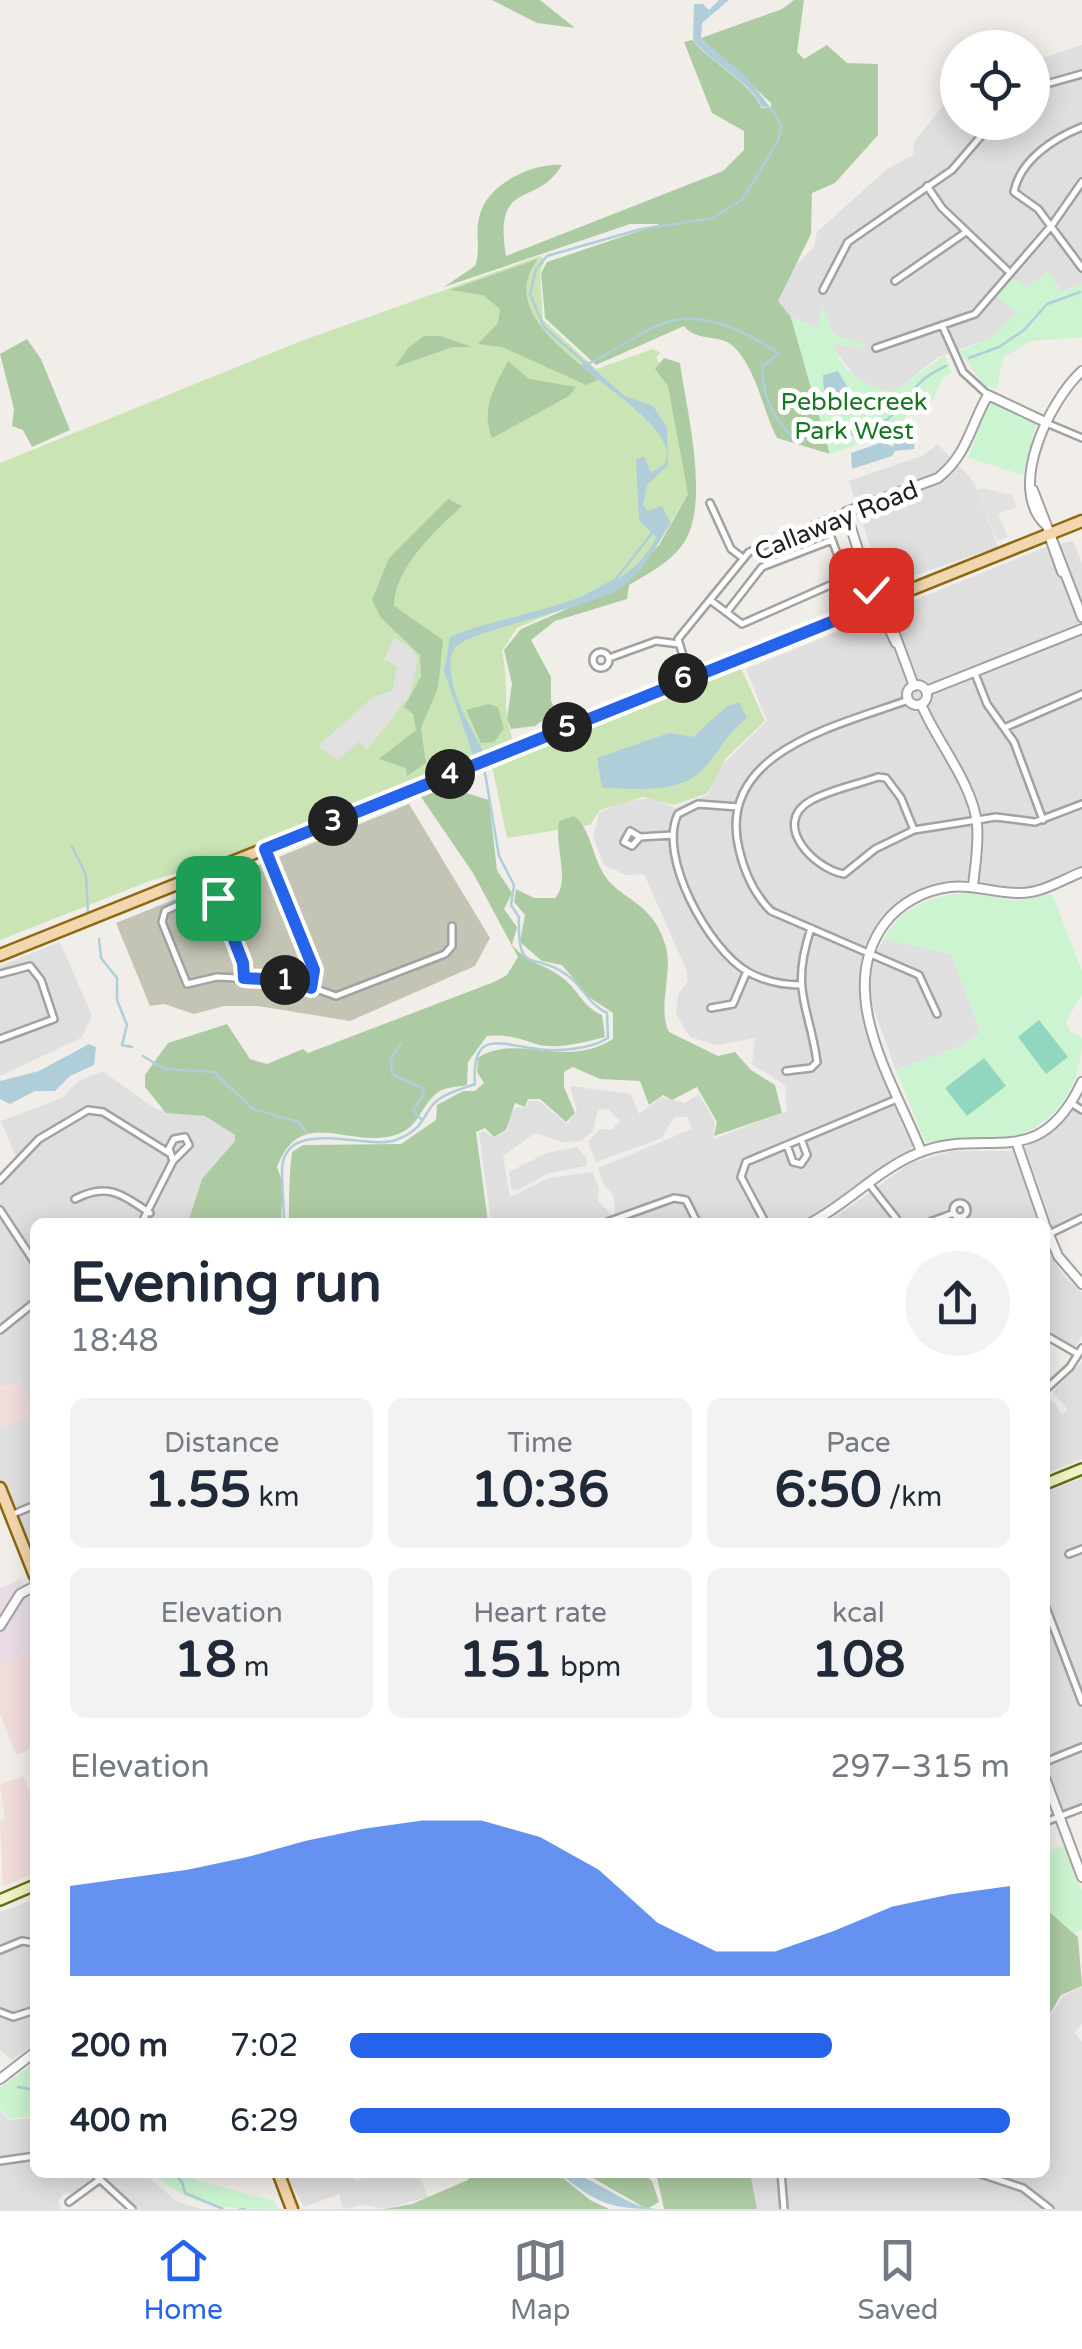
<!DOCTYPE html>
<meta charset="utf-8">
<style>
body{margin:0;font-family:"Varela Round",sans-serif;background:#f2f2f3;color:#1f2937;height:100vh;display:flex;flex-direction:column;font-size:38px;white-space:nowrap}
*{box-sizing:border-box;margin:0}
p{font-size:32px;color:#747a83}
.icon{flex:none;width:55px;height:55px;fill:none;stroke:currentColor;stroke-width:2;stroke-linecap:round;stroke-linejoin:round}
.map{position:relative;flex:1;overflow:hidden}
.sheet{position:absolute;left:30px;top:1218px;width:1020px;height:960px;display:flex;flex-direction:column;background:#fff;border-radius:15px;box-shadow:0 5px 25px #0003}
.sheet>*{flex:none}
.controls{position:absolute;left:940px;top:30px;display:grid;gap:20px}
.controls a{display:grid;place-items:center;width:110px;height:110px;border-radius:50%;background:#fff;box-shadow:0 5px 25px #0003;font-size:50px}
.pin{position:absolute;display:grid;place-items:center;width:85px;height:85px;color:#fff;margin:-42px;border-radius:20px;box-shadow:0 5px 15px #0006}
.km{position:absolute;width:50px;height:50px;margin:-25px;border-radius:50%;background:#222;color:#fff;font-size:28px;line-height:50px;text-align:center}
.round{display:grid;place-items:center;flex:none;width:105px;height:105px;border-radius:52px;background:#f2f2f3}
.head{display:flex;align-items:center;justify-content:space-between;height:170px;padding:0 40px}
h1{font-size:55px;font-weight:800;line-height:75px}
.metrics{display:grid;grid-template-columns:repeat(3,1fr);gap:15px;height:170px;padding:10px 40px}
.metrics div{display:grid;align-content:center;border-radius:15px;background:#f2f2f3;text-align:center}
.metrics b{font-size:50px;font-weight:800}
.metrics small{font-size:28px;font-weight:400}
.metrics p{font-size:28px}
.chart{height:280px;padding:20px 40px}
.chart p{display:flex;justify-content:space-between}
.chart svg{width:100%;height:180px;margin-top:10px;fill:#2563eb;opacity:.7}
ul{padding:0 40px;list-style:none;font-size:32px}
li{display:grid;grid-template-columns:160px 120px 1fr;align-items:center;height:75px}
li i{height:25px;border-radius:12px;background:#2563eb}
.tabs{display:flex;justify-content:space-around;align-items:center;height:140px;border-top:2px solid #e0e1e3;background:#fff;font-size:28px;color:#747a83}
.tabs a{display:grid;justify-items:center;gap:5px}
.tabs .current{color:#2563eb}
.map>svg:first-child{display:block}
</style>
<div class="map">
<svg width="1082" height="2209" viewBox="0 0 1082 2209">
<rect width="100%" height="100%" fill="#f1eee9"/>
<path fill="#dfdfdf" d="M1082,45V283L1018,312L992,338L938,357L893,393L862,385L835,351L834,343L864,349L833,334L821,301L820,329L791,317L778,301L795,266L814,247L817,232L887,169L913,155L914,142L957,88L958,122H1032L1033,61Z
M938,444L974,482L998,547L883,586L849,481L924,455Z
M1073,541L1082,563V868L1031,889L1009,890L978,882L980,855H969L970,879L920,891L885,918L863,957L860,997L892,1098L741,1163L739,1179L762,1222H700L691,1201L679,1194L615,1215L614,1196L604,1185L598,1168L692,1129L687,1117H674L662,1138L596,1162L588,1142L600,1129L612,1130L620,1121L608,1109L598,1110L593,1131L581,1141L563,1142L535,1133L503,1156L510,1197L549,1178L592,1172L599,1188L598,1201L610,1214L607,1220L491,1222L479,1133L484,1131L494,1138L508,1130L509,1115L517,1107L526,1108L529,1101H539L567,1124L577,1111L570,1086L631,1094L639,1114L662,1097L685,1103L699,1094L715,1122L713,1139L787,1111L785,1085L752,1064L755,1038L716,1045L690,1037L676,1014L678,994L688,981L686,969L644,874L626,875L604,865L593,837L599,813L622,802L653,798L675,808L709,794L721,766L767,721L746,669L1043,548Z
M884,939L951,954L981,1033L959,1047L896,1070L869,996L874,957Z
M60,942L92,1016L81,1038L0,1076V966Z
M102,1071L156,1109L205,1116L235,1135V1141L202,1179L188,1222H35V1563L0,1480V1428L34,1415L20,1381L0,1388V1175L16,1157L1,1121L62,1098L77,1082Z
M894,1102L914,1142L909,1153L805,1222H767L754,1203L743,1173L746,1164L782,1149L793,1165L801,1167L809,1159L806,1140Z
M1075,1108L1082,1113V1216L1054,1230L1025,1147L1051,1133Z
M577,1147L587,1159L586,1166L549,1173L518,1190L511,1189L509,1172L547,1153Z
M952,1151H1013L1037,1222H936L966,1218L970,1210L961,1200L925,1222H900L876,1188L910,1163Z
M872,1191L895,1222H828Z
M675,1200L686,1204L694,1222H623Z
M1045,1246L1063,1275L1082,1293V1335L1074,1349L1045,1332Z
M1082,1362V1459L1045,1474V1397L1055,1403L1061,1414L1068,1410L1053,1392Z
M1082,1478V1545L1064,1553L1067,1557L1082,1551V1695L1045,1598V1492Z
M1045,1614L1082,1710V1744L1045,1759Z
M1082,1750V1807L1062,1812L1045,1766Z
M35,1899V1941L22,1939L0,1948V1912Z
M23,1944L35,1949V2008L13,2015L0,2009V1953Z
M1082,1987V2023L1075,2033L1082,2042V2209H1053L1031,2189L999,2173L1045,2172V2024L1063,1996Z
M35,2013V2043L12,2060L0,2050V2015L13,2020Z
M0,2111L8,2120L35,2118V2154L0,2160Z
M35,2160V2172L87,2173L93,2182L77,2193L63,2194L58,2202L61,2209H0V2165Z
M96,2173H144L176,2201L202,2209H137Z
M285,2173H348L357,2181L373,2173H418L428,2197L385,2209L363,2205L343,2209L339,2194L304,2207Z
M698,2173H778L782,2209H716Z
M784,2173H968L1021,2190L1047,2209H787Z"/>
<path fill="#efdcdb" d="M20,1381L34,1415L0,1428V1389Z
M35,1650V1748L16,1755L0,1713V1664Z
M23,1776L35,1806V1874L3,1886L0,1821L5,1818L0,1785Z"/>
<path fill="#e9dce6" d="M21,1579L35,1609V1650L0,1664V1588Z"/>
<path fill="#c4c4b5" d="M409,804L490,938L475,966L350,1021L258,1006H224L194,1014L164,1004L150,1006L116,923Z"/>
<path fill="#cbe4b6" d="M540,256L545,260L540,273L543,320L596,369L653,349L661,353L656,357L670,383L693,486L656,546L615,587L517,628L502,651C510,687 501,710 514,743L274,844L150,881L0,940V463L301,341Z
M740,666L765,721L726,758L708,793L674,805L643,797L600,810L590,825L507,838L491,761Z"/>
<path fill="#adcba3" d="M492,0H540L575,28L537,23Z
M794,0H804L797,52L804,59L827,45L847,63L878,64V135L835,183L812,193L811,234L778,301L791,317L830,454L777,438C763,411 756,367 733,346C720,334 696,342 684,326L596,365L545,318L541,273L547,262L660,224H630L444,287L475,266C481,250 475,234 479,218C486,184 532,163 562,165C536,209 493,177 506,256L723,171L744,150V131L712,113L684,42L692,40C708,60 756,87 761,108H771V103L701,38L782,9Z
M538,259C500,308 564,349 598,380L586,385L502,347L478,344L498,323L500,309L483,295L450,290Z
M424,336H441L472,347H453L395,367L408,348Z
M27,339L41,359L70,430L32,447L23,430L12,426L14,409L0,354Z
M664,358L680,363C686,409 713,510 680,548C666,565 647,574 629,585L627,599L555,621L531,640L551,677V701L556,711L535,726L511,729L507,719L512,684L504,650L521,629L615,588L659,545L688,494L668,386L655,369Z
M508,361L529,379L576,387L569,396L492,438C480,408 495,387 508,361Z
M448,499L462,506C436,530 394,568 394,606L443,640L438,688L421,728L426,763L407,776L406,768L379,759L416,730L413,714L404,707L421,677L420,655L381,618L372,600L389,558Z
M488,704L498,707L504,729L494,742L481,743L466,710Z
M440,785L489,800L497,870L512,893L504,909L517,927L512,945C530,965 543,963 560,976C577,987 582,1007 602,1015L605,1037C585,1042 553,1051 533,1043C517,1038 506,1034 487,1036L468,1062L467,1085C458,1087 444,1087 437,1093C418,1109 420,1129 392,1136C344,1147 301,1106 277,1167L283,1184L281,1222H188L202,1179L235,1141V1135L205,1116L166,1113L145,1087V1075L168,1043L227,1024L250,1059L267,1064L303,1049L308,1053L494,982L507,975L518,957L473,873L419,794Z
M574,816C590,828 592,853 602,871C618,901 653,899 666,947C673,974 657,1007 669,1032L718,1056L735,1052L751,1070L775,1085L782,1113L714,1136L717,1122L697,1087L672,1100L663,1095L649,1105L640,1081L600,1079L573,1067L564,1072V1087L575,1113L566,1122L540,1099H528L525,1107L515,1103L506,1130L494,1137L485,1128L476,1132L488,1222H289C289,1198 289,1175 292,1152L303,1145L401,1144L436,1120L437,1105L463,1091H475L484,1083L477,1072L478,1058C517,1032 565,1070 613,1039V1013L589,997L562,965L542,961L520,942L525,915L514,902L516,889L534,898H555C571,881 554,847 559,821Z
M1045,1908L1078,1937L1082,1986L1061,1995L1045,2022Z
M470,2172L557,2173L590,2200L609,2209H385L412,2204L468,2180Z
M584,2173H643L652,2181L659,2202L647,2209Z
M656,2173H750L757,2209H664Z"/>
<path fill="#cdf4d1" d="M1048,271L1063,293L1082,283V337L1031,341L1003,358L997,389L985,386L959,351L992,338L1017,312L995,296L1010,276L1027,287Z
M821,301L833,334L865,345L864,349L834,343C839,373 867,386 893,392L945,355L952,373L943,377L933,400L920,405L886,434L830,454L791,317L820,329Z
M989,402L1036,424L1023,475L968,458Z
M971,893L1017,901L1052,894L1082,971V995L1066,1021L1070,1031L1082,1038C1082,1083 1057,1127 1010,1137C983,1144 953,1138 925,1142L896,1070L959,1047L981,1032L951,954L884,939C900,906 936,894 971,893Z
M1064,1845L1082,1891V1930L1073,1933L1045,1907V1852Z
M30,2066L35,2069V2116L8,2119L0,2109V2088Z
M153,2173H187L196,2180L274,2201L278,2209C223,2209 194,2209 153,2173Z"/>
<path fill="#91d6be" d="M1039,1020L1068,1057L1046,1074L1018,1037Z
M984,1058L1006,1086L967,1116L945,1088Z"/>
<path fill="#e1e1e1" d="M982,488L1012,495L1017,507L998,514L1008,537L997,541L977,490Z
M394,638L410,647L418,659L410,695L367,750L359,742L337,760L318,746L373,697L392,691L397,667L384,659Z"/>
<path fill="#afced9" d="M719,0H729L702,23L701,38L747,78L771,108L761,107C758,88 707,59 693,40L694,4H703L709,10Z
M585,361L625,396L653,406L667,427L668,465L647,485L643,505L648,511L662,506L671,523C656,546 643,574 619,589C589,608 462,632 454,649C440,677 470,726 483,751L473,755L444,671L450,637C512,610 625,606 656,537L639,520L636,460L644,456L651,472C708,450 597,382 581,366Z
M838,371L856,402L854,409L845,411L817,403L824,394L823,375Z
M902,430L915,439L914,449L895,451L892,456L852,469L851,453L883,442L893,447L895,437Z
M739,702L747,718C726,733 719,754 701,771C676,795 633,788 602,788L597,758L669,733L693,737L726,707Z
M89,1044L96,1047L94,1065L70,1076L55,1091H35L10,1104L0,1099V1081L39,1071Z
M559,2173C595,2172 620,2207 657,2209C608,2209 597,2203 559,2173Z"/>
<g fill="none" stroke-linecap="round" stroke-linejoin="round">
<path stroke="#afced9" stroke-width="2.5" d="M969,358L999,347L1024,330L1047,304L1080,292
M585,363L544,327L530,294L536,269L547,256L641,229L713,218L743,199L778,141L781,125L771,108
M587,364C615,352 641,330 670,321C706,311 751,334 779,354L762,366C762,396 775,423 797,441C825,439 857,439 882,423C909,406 906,384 946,366
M587,595L616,579L652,533
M72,846L86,875L88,915
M99,939L101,958L117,978V1000L127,1025L122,1045L132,1047
M401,1044L391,1058L392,1074L422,1088L424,1094L413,1110L421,1119
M143,1056L164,1069L214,1072L253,1109L298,1122L306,1132
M284,1222C284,1205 282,1186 282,1169C285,1115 367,1151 396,1140C428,1128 421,1112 439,1099C449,1092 464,1088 475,1084C471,1029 500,1044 537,1049C559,1052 590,1049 608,1038L607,1013C588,1004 583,986 567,975C534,950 517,978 519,917L511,905L514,885L499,856L484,767
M18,2087L35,2090
M172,2172L182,2182L185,2193L223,2209
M240,2209H245"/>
<defs>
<path id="minor" d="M1032,88L1082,74
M1082,127C1054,138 1020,160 1014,192L1038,209L1082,268
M927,186L942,208L1007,270
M895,281L966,232
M823,290L848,242L952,170L993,122
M942,325L963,372L988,395
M876,348L975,314L1052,225L1082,182
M1044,422L1082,438
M710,503L731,549L743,558
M846,578L850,588
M710,600L742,624L846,578L827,526
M727,612L762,567L832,540
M593 660a8 8 0 1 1 16 0a8 8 0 1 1-16 0Z
M609,658L656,641L679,644
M974,671L987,704L1014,742L1043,820
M689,676L678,639L749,552L846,512
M908,700C841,725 715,751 739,849C744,871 754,894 771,911L919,975L937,1014
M1004,728L1082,694
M738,807L698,804L678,814C657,856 709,950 748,972C764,981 783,985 801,985
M914,830L901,798L886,778L878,777C856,785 829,790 810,801C771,824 814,869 844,874L875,849L914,830L996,817L1035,822L1082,804
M640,837L632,846L624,842L630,831L640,837L672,835
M265,849L283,895
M270,861C267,895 323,948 312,986
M0,974L30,966L41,980L54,1019L0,1039
M243,978V963L215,896L204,893L165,911L162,922L187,984L217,977L294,981L336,996L445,954L452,946V926
M711,1008L733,1004L747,971
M786,1071L811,1068L817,1062C809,1004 790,992 811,928
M1071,1103L1082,1110
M787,1145L793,1162L801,1164L807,1155L801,1139
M0,1180L39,1139L88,1110L103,1112L169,1153
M870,1185L899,1222
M75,1199C107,1182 121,1194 150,1213
M953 1210a7 7 0 1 1 14 0a7 7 0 1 1-14 0Z
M0,1210L35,1263
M142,1222L173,1161L189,1145L185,1137L174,1139L169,1148L173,1161
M607,1222L674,1198L686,1200L697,1222
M765,1222L741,1177L746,1162L897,1099
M930,1222L954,1213
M1045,1236L1082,1218
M0,1330L35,1302
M1045,1335L1078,1354
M1045,1390L1070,1367L1082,1348
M11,1515L35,1505
M1069,1554L1082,1549
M1045,1605L1082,1702
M1045,1762L1082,1747
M1045,1822L1082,1808
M0,1950L22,1941L35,1943
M0,2012L13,2017L35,2010
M0,2161L35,2156
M92,2172L132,2209
M781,2172L784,2209
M975,2172L1023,2188L1050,2209
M69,2202L99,2180"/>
<path id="tertiary" d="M1033,490L1082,617
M1047,526C1005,490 1050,400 1082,371
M1050,538L1062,572
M863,560L869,564L914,686
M896,643L871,591L846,512L938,478C968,454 970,426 988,395L1043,421
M907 695a10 10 0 1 1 20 0a10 10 0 1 1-20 0Z
M926,691L1082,629
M921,704C937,742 973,784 977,824C979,845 975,866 973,886
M1017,1144L1044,1222
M921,1151C894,1083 833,992 885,923C900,903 925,890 950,887C973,884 994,893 1018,893C1041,894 1061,880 1082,872
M812,1222C848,1203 878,1170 916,1154C985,1124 1037,1177 1082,1082
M1045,1225L1058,1256L1082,1284
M0,1626L20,1594L35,1586
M1045,1778L1082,1877
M0,2079L35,2052"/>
<path id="secondary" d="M1045,1484L1082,1469
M0,1900L35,1885"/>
<path id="primary" d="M0,955L1082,521
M0,1488L35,1576
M278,2172L292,2209"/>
</defs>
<use href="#minor" stroke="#a2a2a2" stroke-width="10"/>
<use href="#tertiary" stroke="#a2a2a2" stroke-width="12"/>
<use href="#secondary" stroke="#626f12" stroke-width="14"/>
<use href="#primary" stroke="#8d6812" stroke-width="15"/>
<use href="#minor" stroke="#fff" stroke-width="5"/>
<use href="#tertiary" stroke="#fff" stroke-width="8"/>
<use href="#secondary" stroke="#eff3c5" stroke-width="9"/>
<use href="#primary" stroke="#f2d6ad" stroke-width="10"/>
</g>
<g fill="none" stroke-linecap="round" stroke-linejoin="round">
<defs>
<path id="route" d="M218,898L243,963L244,978L294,981L311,988L314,970L265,849L876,604L871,590"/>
</defs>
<use href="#route" stroke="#fff" stroke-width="20"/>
<use href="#route" stroke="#2563eb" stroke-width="12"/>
</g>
<g text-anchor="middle" stroke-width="10" stroke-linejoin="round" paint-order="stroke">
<g font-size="25" fill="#197624" stroke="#fff">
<text x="854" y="410">Pebblecreek<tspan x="854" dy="29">Park West</tspan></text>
</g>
<g font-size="25" fill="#212121" stroke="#fff">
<text transform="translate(836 520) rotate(-22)" y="9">Callaway Road</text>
</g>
</g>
</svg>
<div class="controls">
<a><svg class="icon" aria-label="locate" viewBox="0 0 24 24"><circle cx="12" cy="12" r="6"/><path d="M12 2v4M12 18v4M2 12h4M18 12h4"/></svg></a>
</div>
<div class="pin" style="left:218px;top:898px;background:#1e9e55"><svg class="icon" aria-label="arrive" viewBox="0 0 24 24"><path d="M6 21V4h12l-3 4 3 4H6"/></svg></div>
<div class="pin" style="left:871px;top:590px;background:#d93025"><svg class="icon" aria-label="check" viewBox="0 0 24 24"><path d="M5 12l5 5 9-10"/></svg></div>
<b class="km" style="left:285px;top:980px">1</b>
<b class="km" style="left:333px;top:821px">3</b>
<b class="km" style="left:450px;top:774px">4</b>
<b class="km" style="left:567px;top:727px">5</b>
<b class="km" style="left:683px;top:678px">6</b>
<section class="sheet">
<div class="head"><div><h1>Evening run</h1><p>18:48</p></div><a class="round"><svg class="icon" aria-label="share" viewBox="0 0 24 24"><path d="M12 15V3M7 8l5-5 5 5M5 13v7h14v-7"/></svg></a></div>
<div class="metrics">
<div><p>Distance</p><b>1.55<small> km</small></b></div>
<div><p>Time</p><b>10:36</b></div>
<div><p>Pace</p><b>6:50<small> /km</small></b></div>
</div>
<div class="metrics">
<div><p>Elevation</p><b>18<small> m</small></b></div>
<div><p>Heart rate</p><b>151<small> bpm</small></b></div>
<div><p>kcal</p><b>108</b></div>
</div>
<div class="chart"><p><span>Elevation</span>297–315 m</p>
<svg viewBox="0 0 160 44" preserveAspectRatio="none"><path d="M0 44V22L10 20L20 18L30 15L40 11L50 8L60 6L70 6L80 10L90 18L100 31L110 38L120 38L130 33L140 27L150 24L160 22V44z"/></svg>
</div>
<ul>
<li><b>200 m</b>7:02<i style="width:73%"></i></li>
<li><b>400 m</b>6:29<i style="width:100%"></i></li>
</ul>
</section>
</div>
<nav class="tabs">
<a class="current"><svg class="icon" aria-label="home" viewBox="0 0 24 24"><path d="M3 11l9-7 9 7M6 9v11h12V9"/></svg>Home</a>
<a><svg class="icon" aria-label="map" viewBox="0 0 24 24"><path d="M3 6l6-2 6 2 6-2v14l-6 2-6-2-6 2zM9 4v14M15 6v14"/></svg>Map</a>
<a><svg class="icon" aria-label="saved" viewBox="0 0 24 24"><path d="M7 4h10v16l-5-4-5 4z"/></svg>Saved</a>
</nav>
